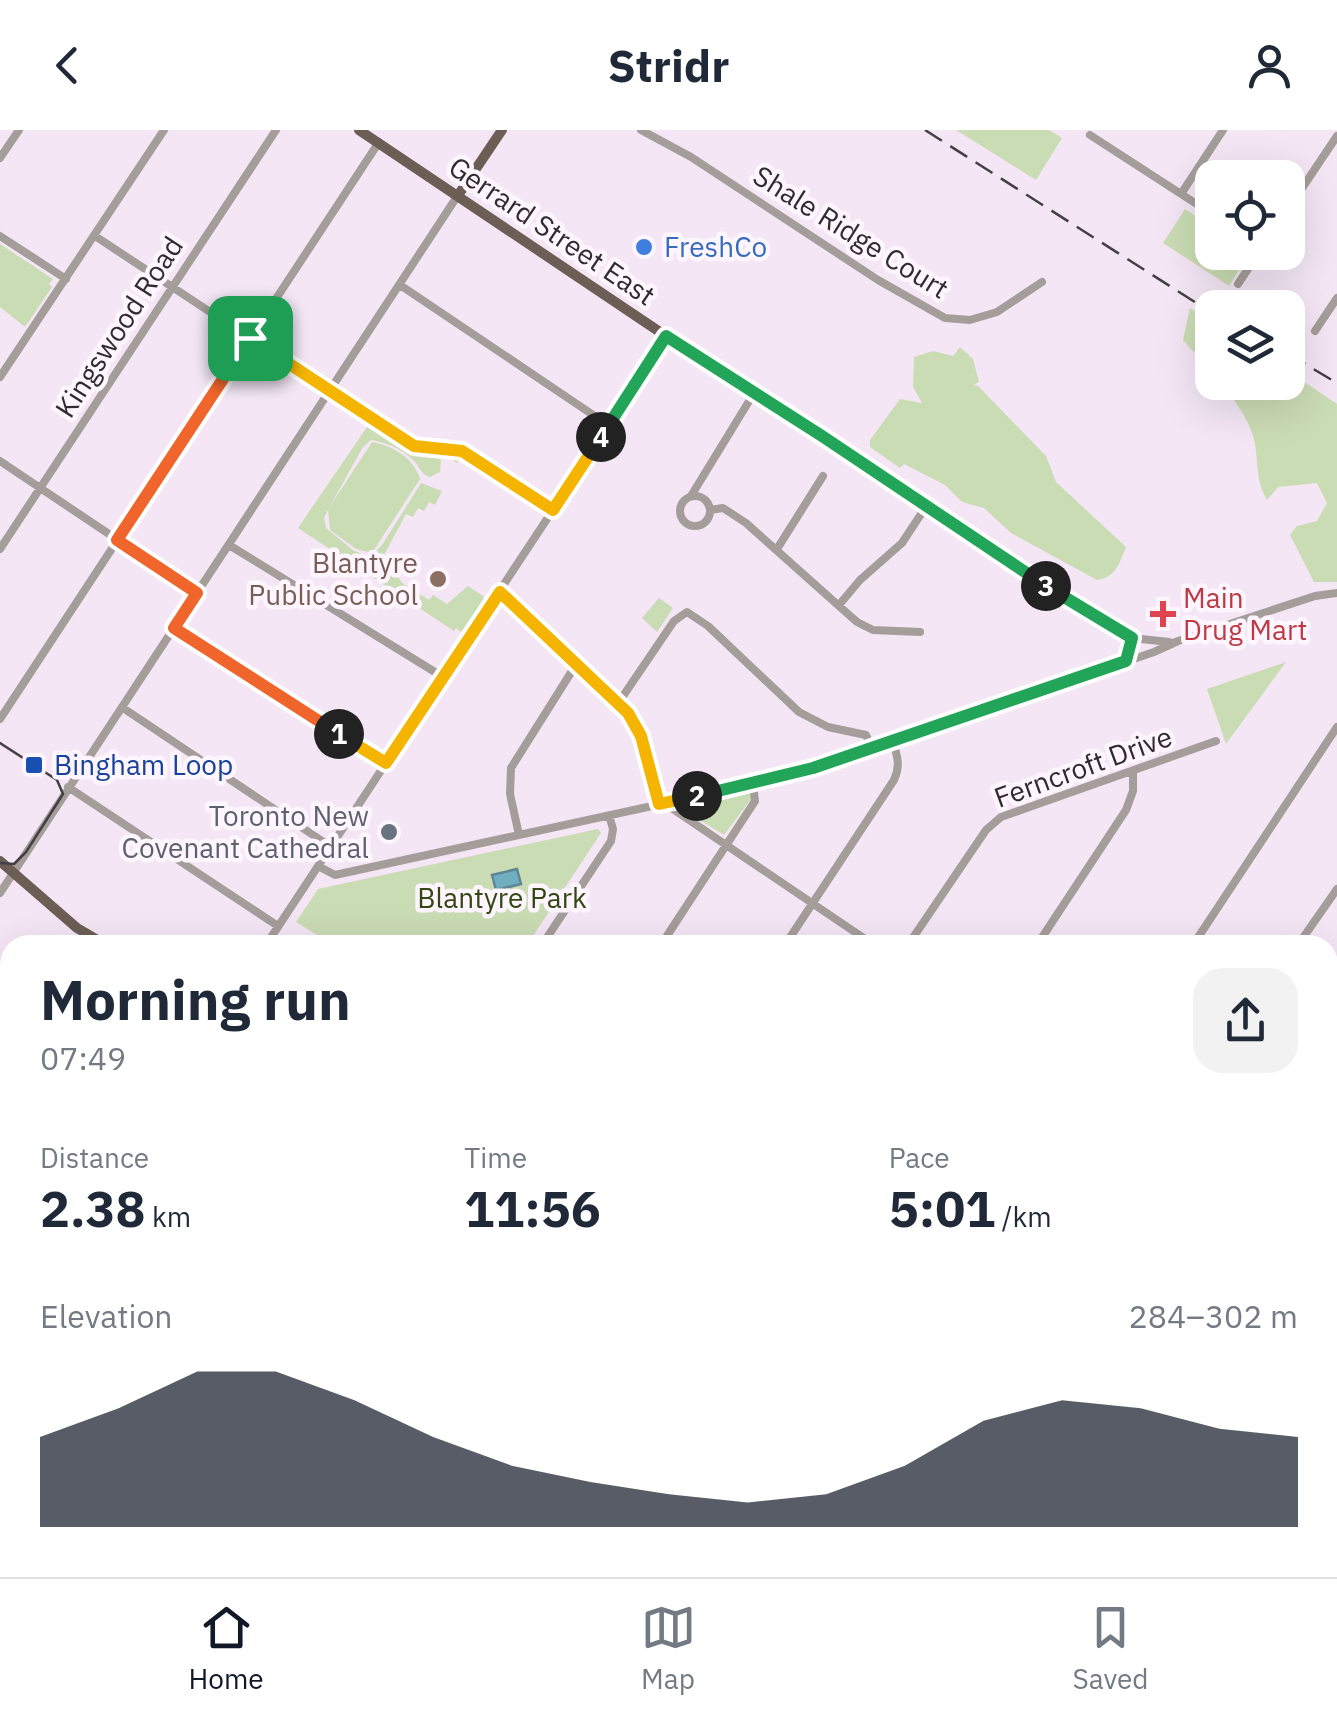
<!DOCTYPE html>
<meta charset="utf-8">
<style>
body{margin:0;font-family:"IBM Plex Sans",sans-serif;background:#f2f2f3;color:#1f2937;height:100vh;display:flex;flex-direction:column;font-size:38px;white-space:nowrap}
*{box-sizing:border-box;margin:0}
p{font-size:32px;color:#747a83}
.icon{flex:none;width:55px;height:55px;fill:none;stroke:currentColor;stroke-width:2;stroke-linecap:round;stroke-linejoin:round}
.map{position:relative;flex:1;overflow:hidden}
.drawer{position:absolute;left:0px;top:805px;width:1338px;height:642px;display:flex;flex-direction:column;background:#fff;border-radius:30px 30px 0 0;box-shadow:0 10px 40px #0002}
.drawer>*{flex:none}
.fabs{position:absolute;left:1195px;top:30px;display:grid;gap:20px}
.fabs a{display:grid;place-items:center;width:110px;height:110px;border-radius:20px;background:#fff;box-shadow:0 10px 40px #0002;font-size:50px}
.pin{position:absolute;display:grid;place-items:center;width:85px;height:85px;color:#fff;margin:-42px;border-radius:20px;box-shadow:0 5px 15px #0006}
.km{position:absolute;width:50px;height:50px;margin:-25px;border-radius:50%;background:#222;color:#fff;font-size:28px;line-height:50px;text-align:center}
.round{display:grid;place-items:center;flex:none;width:105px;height:105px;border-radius:30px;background:#f2f2f3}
.overview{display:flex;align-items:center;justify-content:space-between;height:170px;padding:0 40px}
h1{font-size:55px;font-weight:700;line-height:75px}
.figures{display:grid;grid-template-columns:repeat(3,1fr);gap:15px;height:170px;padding:10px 40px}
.figures div{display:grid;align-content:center}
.figures b{font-size:50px;font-weight:700}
.figures small{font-size:28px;font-weight:400}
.figures p{font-size:28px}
.chart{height:280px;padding:20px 40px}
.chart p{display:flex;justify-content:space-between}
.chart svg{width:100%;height:180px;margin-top:10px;fill:#111827;opacity:.7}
header{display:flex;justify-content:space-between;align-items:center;height:130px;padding:0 40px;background:#fff;font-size:45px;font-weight:700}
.dock{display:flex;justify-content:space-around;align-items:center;height:140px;border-top:2px solid #e0e1e3;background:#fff;font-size:28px;color:#747a83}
.dock a{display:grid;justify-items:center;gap:5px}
.dock .current{color:#111827}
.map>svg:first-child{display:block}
</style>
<header><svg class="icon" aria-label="back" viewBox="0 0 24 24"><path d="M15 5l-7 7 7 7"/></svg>Stridr<svg class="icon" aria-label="person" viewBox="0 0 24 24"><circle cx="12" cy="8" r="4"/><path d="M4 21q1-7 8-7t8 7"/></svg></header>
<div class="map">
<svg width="1337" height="1447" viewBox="0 0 1337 1447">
<rect width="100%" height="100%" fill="#f4e6f5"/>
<path fill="#cadcb4" d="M956,0H1049L1062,8L1036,50Z
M1185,79L1212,97V122L1250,123L1229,156L1163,113Z
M0,114L53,149L49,154L52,157L25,197L0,177Z
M1190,178L1212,192V242L1183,210Z
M960,217L973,229L979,252L973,255L978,256L1046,326L1056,352L1126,417C1119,433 1117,447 1097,450L1011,403L984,378L962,372L945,355L904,334L900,338L870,317V310L900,269L922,273L913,257L914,227L933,221L953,226Z
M1288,241L1337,274V452H1314L1290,405L1297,396L1317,391L1327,373L1317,353L1278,357L1267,370C1255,350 1259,332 1254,309C1248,288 1234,270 1222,253L1288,252Z
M369,294L412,323L450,325L460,329L457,333L450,328L441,329L440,342L430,347C419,343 421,337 412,329C402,319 385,312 371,310L363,317L329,378L372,312C393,316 414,328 420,349L372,423L356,419L330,400L328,380L324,388L326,398L354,421L370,426L382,415L421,353L442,361L435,375L429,372L424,381L418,378L413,387L406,384L384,425L402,453L429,470L433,465L447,474L468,456L483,466L484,470L463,503L456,498L454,501L298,398Z
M659,468L673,478L657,502L642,488Z
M1286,532L1226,614L1207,559Z
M747,661L752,665L751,669L724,705L682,679L685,675Z
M598,699L601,703L527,815H319L322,808L296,792L318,759Z
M10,948V1139L9,1141L0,1135V964Z
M364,1438H1149L1164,1447H370Z"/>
<path fill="#70aec2" stroke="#5d8796" stroke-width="2.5" d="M517,739L521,754L496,760L492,745Z"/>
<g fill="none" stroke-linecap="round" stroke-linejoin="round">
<path stroke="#a59d99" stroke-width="8" d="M641,0L691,27L878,150L945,188L970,190L997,182L1042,152
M1090,5L1212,84
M0,28L19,0
M1181,64L1223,0
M1288,79L1337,6
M0,106L66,149
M95,106L413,316L462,321L553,380
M1238,154L1259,122
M400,155L608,295
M1315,201L1337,168
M0,247L164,0
M0,331L197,463
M880,345L1099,491L1132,508L1169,512
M680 381a15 15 0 1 1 30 0a15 15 0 1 1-30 0Z
M691,366L754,263
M710,380L723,378L746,393L857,492L873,500L920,502
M229,415L443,547
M0,419L276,0
M777,419L823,346
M500,462L628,583L642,609L659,674
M839,475L860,450L902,413L927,375
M174,498L385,633
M619,572L674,491L687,482L708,496L799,582L828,597L866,605L872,619
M123,578L331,717
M0,589L379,12
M68,657L278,796
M664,673L874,815
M519,705L510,664L511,638L577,533
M318,736L335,745L753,654L872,619L1154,522L1178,511L1315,466L1337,463
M0,763L458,65
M266,815L667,207
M542,815L611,711L613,699L609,685
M661,815L755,671L753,654
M785,815L894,650C901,635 897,626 893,611
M908,815L986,700L1001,687L1216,611
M1037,815L1126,680L1133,661V643
M1193,815L1337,597
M1298,815L1337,759
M1328,940L1337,926
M1328,996L1337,997
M1328,1169L1337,1154
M0,1246L10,1231
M1328,1326L1337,1311
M0,1359L10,1366
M210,1438L217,1447
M350,1438L356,1447
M0,1441L10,1426
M125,1447L131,1438
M1248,1447L1254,1438"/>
<path stroke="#6b5e55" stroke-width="10" d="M359,0L715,239L880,345
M459,64L502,0
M0,731L77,798L106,815
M1328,1087L1337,1088"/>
<path stroke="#453f45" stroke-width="2.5" d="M0,613L57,650L63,664L26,722L14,734L0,733"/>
<path stroke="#453f45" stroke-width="2.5" stroke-dasharray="20 10" stroke-linecap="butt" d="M925,0L1212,183
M1288,224L1337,253"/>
</g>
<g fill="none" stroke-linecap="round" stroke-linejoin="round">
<defs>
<path id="split-1" d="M250,208L117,410L197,463L174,498L339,604"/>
<path id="split-2" d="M339,604L386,633L500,462L628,583L641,606L659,674L697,666"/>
<path id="split-3" d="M697,666L813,638L1126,531L1132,508L1046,456"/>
<path id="split-4" d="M601,307L666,206L822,306L1046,456"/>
<path id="split-5" d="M250,208L414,316L462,321L553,380L601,307"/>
</defs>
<use href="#split-1" stroke="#fff" stroke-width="20"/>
<use href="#split-2" stroke="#fff" stroke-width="20"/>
<use href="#split-3" stroke="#fff" stroke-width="20"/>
<use href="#split-4" stroke="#fff" stroke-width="20"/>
<use href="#split-5" stroke="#fff" stroke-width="20"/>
<use href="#split-1" stroke="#f0652b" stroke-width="12"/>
<use href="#split-2" stroke="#f5b400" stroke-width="12"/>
<use href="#split-3" stroke="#22a559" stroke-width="12"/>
<use href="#split-4" stroke="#22a559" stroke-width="12"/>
<use href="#split-5" stroke="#f5b400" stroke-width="12"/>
</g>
<circle fill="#3f7fe0" stroke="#fef5fe" stroke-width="4" cx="644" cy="117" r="10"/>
<circle fill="#8d6e63" stroke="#fef5fe" stroke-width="4" cx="438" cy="449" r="10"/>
<path fill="#e0444e" stroke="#fef5fe" stroke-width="4" d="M1158 469h10v10h10v10h-10v10h-10v-10h-10v-10h10z"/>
<rect fill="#1a4fb4" stroke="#fef5fe" stroke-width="4" x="24" y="625" width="20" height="20" rx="5"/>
<circle fill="#6b7280" stroke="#fef5fe" stroke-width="4" cx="389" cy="702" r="10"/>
<g text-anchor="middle" stroke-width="9" stroke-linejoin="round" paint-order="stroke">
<g font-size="28" fill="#302b30" stroke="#fef5fe">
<text transform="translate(552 101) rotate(34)" y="10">Gerrard Street East</text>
<text transform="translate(851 102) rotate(32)" y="10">Shale Ridge Court</text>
<text transform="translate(119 197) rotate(-57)" y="10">Kingswood Road</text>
<text transform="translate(1083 637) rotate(-20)" y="10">Ferncroft Drive</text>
</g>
<g font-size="28" fill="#366cbe" stroke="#fef5fe" text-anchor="start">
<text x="664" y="127">FreshCo</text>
</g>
<g font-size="28" fill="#785e54" stroke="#fef5fe" text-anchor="end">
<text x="418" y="443">Blantyre<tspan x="418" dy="32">Public School</tspan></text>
</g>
<g font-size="28" fill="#be3a42" stroke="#fef5fe" text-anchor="start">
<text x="1183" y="478">Main<tspan x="1183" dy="32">Drug Mart</tspan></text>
</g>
<g font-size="28" fill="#164399" stroke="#fef5fe" text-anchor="start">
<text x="54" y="645">Bingham Loop</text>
</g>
<g font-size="28" fill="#5b616d" stroke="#fef5fe" text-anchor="end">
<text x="369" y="696">Toronto New<tspan x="369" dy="32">Covenant Cathedral</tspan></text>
</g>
<g font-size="28" fill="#334712" stroke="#fef5fe">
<text x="502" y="778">Blantyre Park</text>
</g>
</g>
</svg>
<div class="fabs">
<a><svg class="icon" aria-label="locate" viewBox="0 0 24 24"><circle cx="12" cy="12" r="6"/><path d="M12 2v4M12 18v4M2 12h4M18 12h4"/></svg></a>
<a><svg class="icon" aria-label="layers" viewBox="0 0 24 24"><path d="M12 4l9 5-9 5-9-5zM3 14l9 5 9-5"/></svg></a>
</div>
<div class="pin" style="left:250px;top:208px;background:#1e9e55"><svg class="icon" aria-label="arrive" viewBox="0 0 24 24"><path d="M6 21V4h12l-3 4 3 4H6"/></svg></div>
<b class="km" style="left:339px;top:604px">1</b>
<b class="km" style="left:697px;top:666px">2</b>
<b class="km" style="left:1046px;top:456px">3</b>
<b class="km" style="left:601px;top:307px">4</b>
<section class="drawer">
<div class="overview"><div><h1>Morning run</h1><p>07:49</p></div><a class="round"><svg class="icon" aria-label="share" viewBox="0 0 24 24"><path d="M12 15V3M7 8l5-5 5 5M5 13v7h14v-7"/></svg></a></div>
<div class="figures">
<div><p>Distance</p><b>2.38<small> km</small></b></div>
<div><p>Time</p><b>11:56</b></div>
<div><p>Pace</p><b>5:01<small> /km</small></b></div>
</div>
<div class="chart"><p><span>Elevation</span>284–302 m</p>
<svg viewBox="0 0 160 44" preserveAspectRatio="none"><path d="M0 44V22L10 15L20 6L30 6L40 13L50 22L60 29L70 33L80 36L90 38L100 36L110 29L120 18L130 13L140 15L150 20L160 22V44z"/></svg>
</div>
</section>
</div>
<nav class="dock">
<a class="current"><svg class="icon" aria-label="home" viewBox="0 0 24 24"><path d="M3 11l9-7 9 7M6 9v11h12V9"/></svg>Home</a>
<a><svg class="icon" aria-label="map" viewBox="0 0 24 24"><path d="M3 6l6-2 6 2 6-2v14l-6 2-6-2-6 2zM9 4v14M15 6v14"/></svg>Map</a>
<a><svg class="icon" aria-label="saved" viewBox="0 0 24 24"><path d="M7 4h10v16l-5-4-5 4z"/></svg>Saved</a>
</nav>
